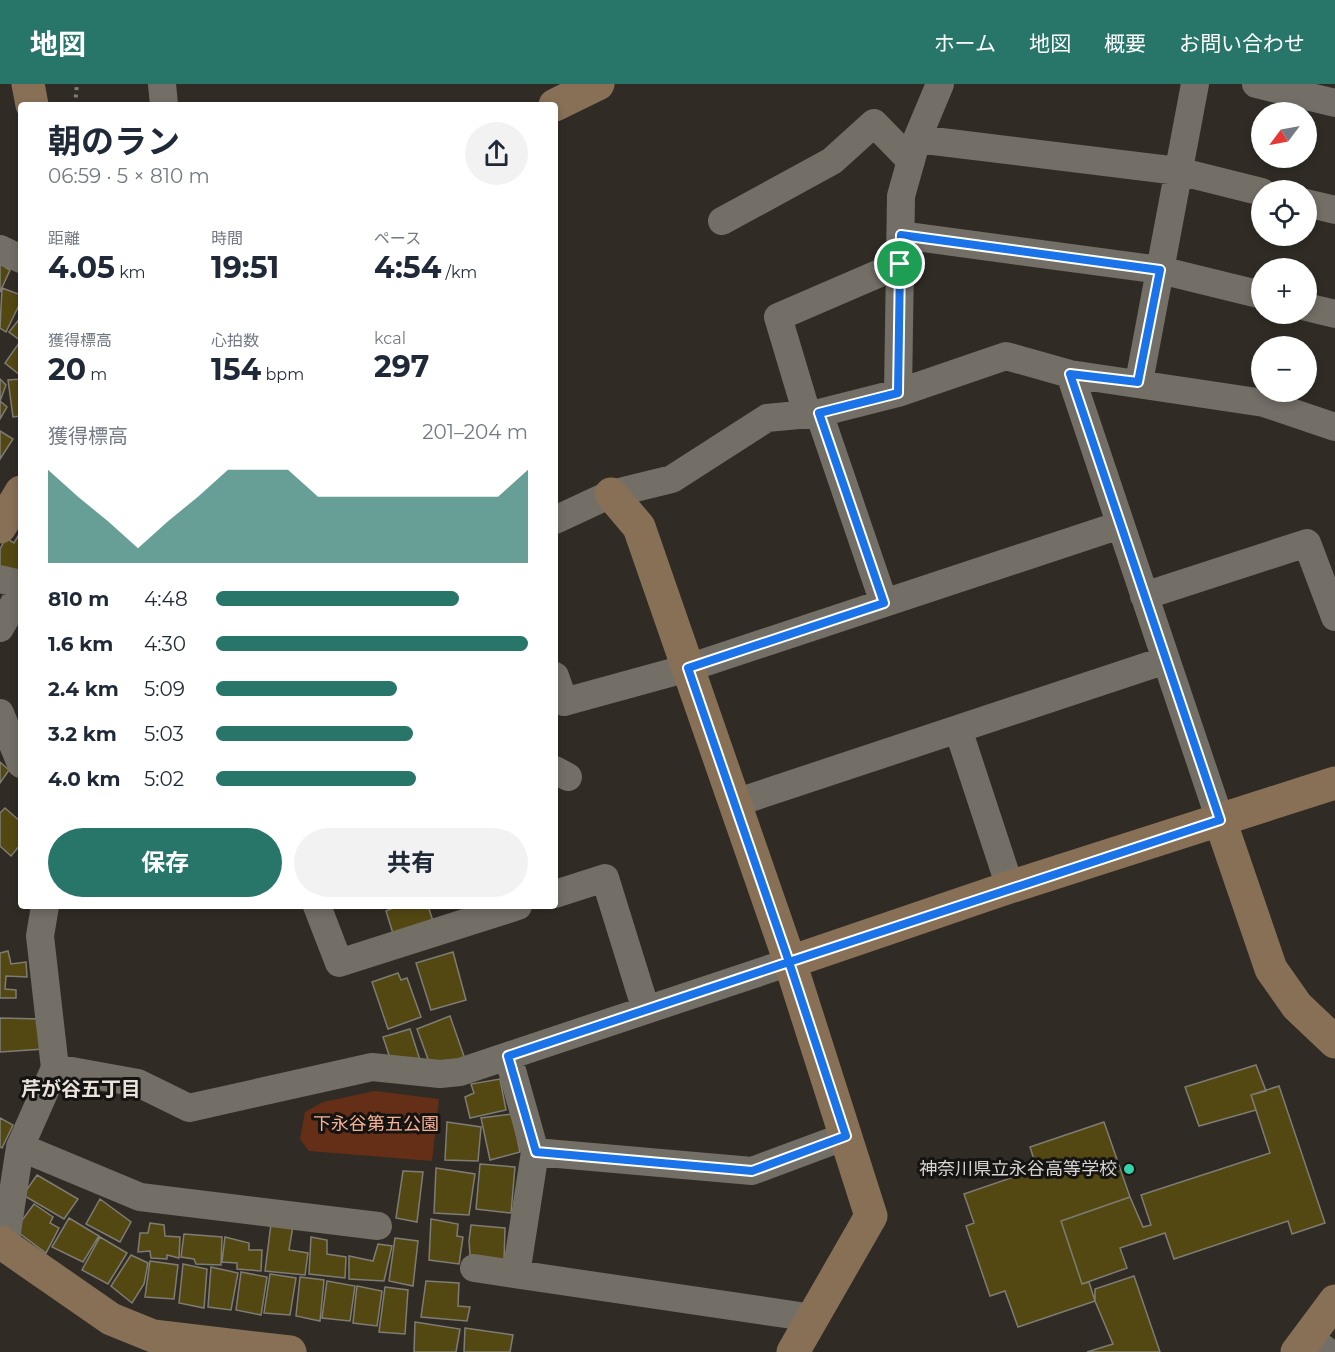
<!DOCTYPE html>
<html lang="ja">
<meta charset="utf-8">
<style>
body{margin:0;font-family:Montserrat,"Noto Sans JP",sans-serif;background:#f2f2f3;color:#1f2937;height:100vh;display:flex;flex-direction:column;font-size:22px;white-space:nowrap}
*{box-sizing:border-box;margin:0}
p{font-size:20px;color:#747a83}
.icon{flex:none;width:33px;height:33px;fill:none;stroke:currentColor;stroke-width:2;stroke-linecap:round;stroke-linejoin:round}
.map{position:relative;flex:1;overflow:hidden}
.details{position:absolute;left:18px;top:18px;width:540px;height:807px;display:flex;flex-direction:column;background:#fff;border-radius:6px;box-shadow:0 3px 9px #0003}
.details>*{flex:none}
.needle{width:39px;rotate:238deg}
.buttons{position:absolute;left:1251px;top:18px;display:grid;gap:12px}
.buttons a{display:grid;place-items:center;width:66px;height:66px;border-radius:50%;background:#fff;box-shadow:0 3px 9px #0003;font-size:30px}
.pin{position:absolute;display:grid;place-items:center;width:51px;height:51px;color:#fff;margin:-26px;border:3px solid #fff;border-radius:50%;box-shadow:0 2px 6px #0007}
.round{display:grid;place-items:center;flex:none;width:63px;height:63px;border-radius:32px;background:#f2f2f3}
.overview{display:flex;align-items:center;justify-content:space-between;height:102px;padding:0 30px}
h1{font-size:33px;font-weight:700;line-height:45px}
.stats{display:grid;grid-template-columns:repeat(3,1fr);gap:9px;height:102px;padding:6px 30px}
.stats div{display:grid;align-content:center}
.stats b{font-size:30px;font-weight:700}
.stats small{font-size:16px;font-weight:400}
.stats p{font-size:16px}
.chart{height:168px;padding:12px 30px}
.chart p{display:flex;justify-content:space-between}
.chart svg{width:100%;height:108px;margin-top:6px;fill:#28766a;opacity:.7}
.action{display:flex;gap:12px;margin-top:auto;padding:12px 30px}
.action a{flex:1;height:69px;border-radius:36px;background:#28766a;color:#fff;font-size:24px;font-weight:700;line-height:69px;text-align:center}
.action a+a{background:#f2f2f3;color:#1f2937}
ul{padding:0 30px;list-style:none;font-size:20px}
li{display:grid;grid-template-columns:96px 72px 1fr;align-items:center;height:45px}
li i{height:15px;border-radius:8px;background:#28766a}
header{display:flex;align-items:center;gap:36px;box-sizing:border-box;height:84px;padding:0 30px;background:#28766a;color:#fff}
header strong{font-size:28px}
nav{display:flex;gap:33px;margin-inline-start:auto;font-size:21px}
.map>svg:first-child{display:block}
</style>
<header>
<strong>地図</strong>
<nav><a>ホーム</a><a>地図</a><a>概要</a><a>お問い合わせ</a></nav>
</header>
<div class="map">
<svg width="1335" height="1268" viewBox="0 0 1335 1268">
<rect width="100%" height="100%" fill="#302c25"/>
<path fill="#652e16" d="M375,1007L439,1015L432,1077L309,1067L300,1055L305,1028L323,1018Z"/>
<path fill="#534812" stroke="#7e7c74" stroke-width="1.5" d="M0,180L10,186L0,208Z
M2,204L21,211V217L6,248L0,244Z
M21,233V257L9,248Z
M19,259L21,260V292L5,279Z
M0,295L6,301L0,317L7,323L0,335Z
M21,295V332L13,333L8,296Z
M0,347L13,355L0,375Z
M21,447V493L0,488V465L6,454L14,459Z
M0,678L9,686L0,699Z
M5,724L21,738V760L11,772L0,762V729Z
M398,822H428L435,843L395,856L386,827Z
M8,867L11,880L26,878L27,893L6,892L5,905L16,906V914H0V869Z
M453,868L466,916L431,926L416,879Z
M398,889L401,896L407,894L421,933L388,945L372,898Z
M450,932L465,975L432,986L417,945Z
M0,934L42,935L44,965L0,968Z
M410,945L421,979L392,980L383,953Z
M1256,981L1266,1007L1251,1011L1256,1026L1199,1042L1185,1003Z
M500,995L506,1026L470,1034L465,1013L474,1009L471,1000Z
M1279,1002L1325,1139L1292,1150L1288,1137L1174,1175L1165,1149L1120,1164L1127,1184L1082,1200L1061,1137L1130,1113L1143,1143L1151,1141L1141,1111L1270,1069L1251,1011Z
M512,1030L520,1068L490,1076L481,1034Z
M0,1034L13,1041L2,1064L0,1063Z
M447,1038L481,1043L478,1077L445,1076Z
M1104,1038L1130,1113L1061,1137L1082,1200L1089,1198L1095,1217L1018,1243L1005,1207L990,1212L966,1142L974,1139L964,1110L1037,1085L1030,1063Z
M480,1080L515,1083L511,1129L476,1125Z
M436,1084L475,1090L469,1131L434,1129Z
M403,1087L423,1088L417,1138L396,1134Z
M37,1091L78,1115L64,1135L23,1111Z
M100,1115L131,1138L120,1158L86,1140Z
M34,1120L53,1133L50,1139L59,1144L46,1169L15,1146Z
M69,1134L99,1152L83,1178L52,1163Z
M431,1135L458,1140L457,1152L463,1153L459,1180L429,1176Z
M150,1139L164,1141L165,1152L180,1153L179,1174L167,1171V1175L151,1174L150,1167L138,1168L140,1149H148Z
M271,1140L293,1142L289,1166L308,1169L305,1191L265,1187Z
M471,1141L505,1144L504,1177L470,1171L469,1157Z
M184,1150L222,1153L221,1181L196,1180L194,1175L181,1173Z
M100,1153L127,1169L108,1200L82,1186Z
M225,1153L249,1159V1166H262L261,1187L237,1185V1179L222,1178Z
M311,1153L327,1156V1170L346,1173L345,1194L309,1190Z
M395,1154L418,1157L413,1202L389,1197Z
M378,1160L392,1162L384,1197L349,1195V1172L373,1177Z
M131,1171L148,1179L144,1200L132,1219L111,1202Z
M150,1177L178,1181L174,1215L145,1213Z
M183,1180L207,1185L204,1224L179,1219Z
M211,1183L238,1189L231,1226L208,1223Z
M241,1188L267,1193L261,1231L236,1226Z
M270,1190L296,1194L290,1231L264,1229Z
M1134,1192L1160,1268H1087L1113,1260L1095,1217V1205Z
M300,1193L324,1196L320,1237L296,1232Z
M327,1197L355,1202L350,1237L322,1234Z
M426,1197L459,1199L458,1222L470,1223L467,1237L421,1233Z
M357,1202L382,1207L377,1242L353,1239Z
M385,1203L408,1206L405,1250L379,1248Z
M415,1238L460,1245L456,1268H414Z
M465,1244L513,1251L510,1268H464Z"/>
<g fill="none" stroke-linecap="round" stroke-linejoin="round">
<path stroke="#7d7974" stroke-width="4" stroke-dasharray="3 4.5" stroke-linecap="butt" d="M75,21L77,0"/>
<path stroke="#736f67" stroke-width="28" d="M162,0L164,21
M1256,0L1335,19
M917,55L1178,87L1262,108
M1306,119L1335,126
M722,137L832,77L874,39L911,77
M901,151L1160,186L1262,211
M0,165L21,175
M1306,223L1335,230
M1070,290L1220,736
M1139,298L1195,0
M898,309L901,112L917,55L940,0
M819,329L884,519
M807,330L778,233L901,180
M555,436L611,410L672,395L767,334L819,329L898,309L1006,272L1070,290L1264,319L1335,343
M0,495L21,500
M1144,512L1307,459L1335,533
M0,544L21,507
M555,592L564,618L688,584L1120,441
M0,629L21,680
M958,645L1010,803
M555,686L568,693
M735,719L1166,576
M555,810L605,794L646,926
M45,822L40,852L55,984
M317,822L339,879L518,822
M508,972L535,1068L516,1190
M20,1063L140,1113L378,1142
M535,1068L752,1087L846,1052
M5,1161L20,1063L55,984L138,999L189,1024L372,983L440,990L460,988L790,878
M474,1184L813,1234
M1308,1253L1328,1268"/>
<path stroke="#887057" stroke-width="33" d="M28,0L32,21
M555,21L598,0
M611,410L639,443L790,878L871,1132L793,1268
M0,443L21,408
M1220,736L1271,885L1297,922L1335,958
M790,878L1010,803L1335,699
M0,1158L111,1235L153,1252L290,1268
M1297,1268L1335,1217"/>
</g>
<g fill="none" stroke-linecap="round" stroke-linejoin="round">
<defs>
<path id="route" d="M900,180L898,309L819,329L884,519L688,584L789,878L508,972L536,1068L752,1087L846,1052L789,878L1220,736L1070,290L1138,298L1160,186L901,151L900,180"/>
</defs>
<use href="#route" stroke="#fff" stroke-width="12"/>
<use href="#route" stroke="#1a73e8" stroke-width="8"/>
</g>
<circle fill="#33d4a8" stroke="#161412" stroke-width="2" cx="1129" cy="1085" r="6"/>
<g text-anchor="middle" stroke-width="6" stroke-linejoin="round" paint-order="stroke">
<g font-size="18" fill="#f6b195" stroke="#161412">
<text x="376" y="1046">下永谷第五公園</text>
</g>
<g font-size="18" fill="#d7d4d0" stroke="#161412" text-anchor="end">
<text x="1117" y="1091">神奈川県立永谷高等学校</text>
</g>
<g font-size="20" font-weight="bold" fill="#e9e3db" stroke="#161412">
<text x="81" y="1012">芹が谷五丁目</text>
</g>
</g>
</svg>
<div class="buttons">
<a><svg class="needle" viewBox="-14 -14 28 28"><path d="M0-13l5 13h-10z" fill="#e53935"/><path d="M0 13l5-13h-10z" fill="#747a83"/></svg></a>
<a><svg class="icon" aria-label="locate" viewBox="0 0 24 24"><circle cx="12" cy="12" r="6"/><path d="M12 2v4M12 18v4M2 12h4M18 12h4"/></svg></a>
<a>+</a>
<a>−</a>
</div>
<div class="pin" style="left:900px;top:180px;background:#1e9e55"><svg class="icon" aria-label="arrive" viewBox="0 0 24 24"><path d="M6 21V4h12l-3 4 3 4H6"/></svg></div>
<section class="details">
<div class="overview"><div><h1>朝のラン</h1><p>06:59 · 5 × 810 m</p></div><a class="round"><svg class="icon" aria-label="share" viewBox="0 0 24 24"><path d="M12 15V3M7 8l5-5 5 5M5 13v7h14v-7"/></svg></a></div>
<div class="stats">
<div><p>距離</p><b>4.05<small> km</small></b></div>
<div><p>時間</p><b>19:51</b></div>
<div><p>ペース</p><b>4:54<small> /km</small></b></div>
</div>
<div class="stats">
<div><p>獲得標高</p><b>20<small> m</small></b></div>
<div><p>心拍数</p><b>154<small> bpm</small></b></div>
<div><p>kcal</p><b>297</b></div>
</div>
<div class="chart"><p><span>獲得標高</span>201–204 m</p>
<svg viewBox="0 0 160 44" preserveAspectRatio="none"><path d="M0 44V6L10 17L20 27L30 38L40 27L50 17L60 6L70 6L80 6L90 17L100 17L110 17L120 17L130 17L140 17L150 17L160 6V44z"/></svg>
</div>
<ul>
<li><b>810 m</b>4:48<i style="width:78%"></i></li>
<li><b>1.6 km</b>4:30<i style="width:100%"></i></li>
<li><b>2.4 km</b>5:09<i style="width:58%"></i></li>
<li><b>3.2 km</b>5:03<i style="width:63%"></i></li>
<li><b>4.0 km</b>5:02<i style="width:64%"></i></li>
</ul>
<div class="action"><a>保存</a><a>共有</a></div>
</section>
</div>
